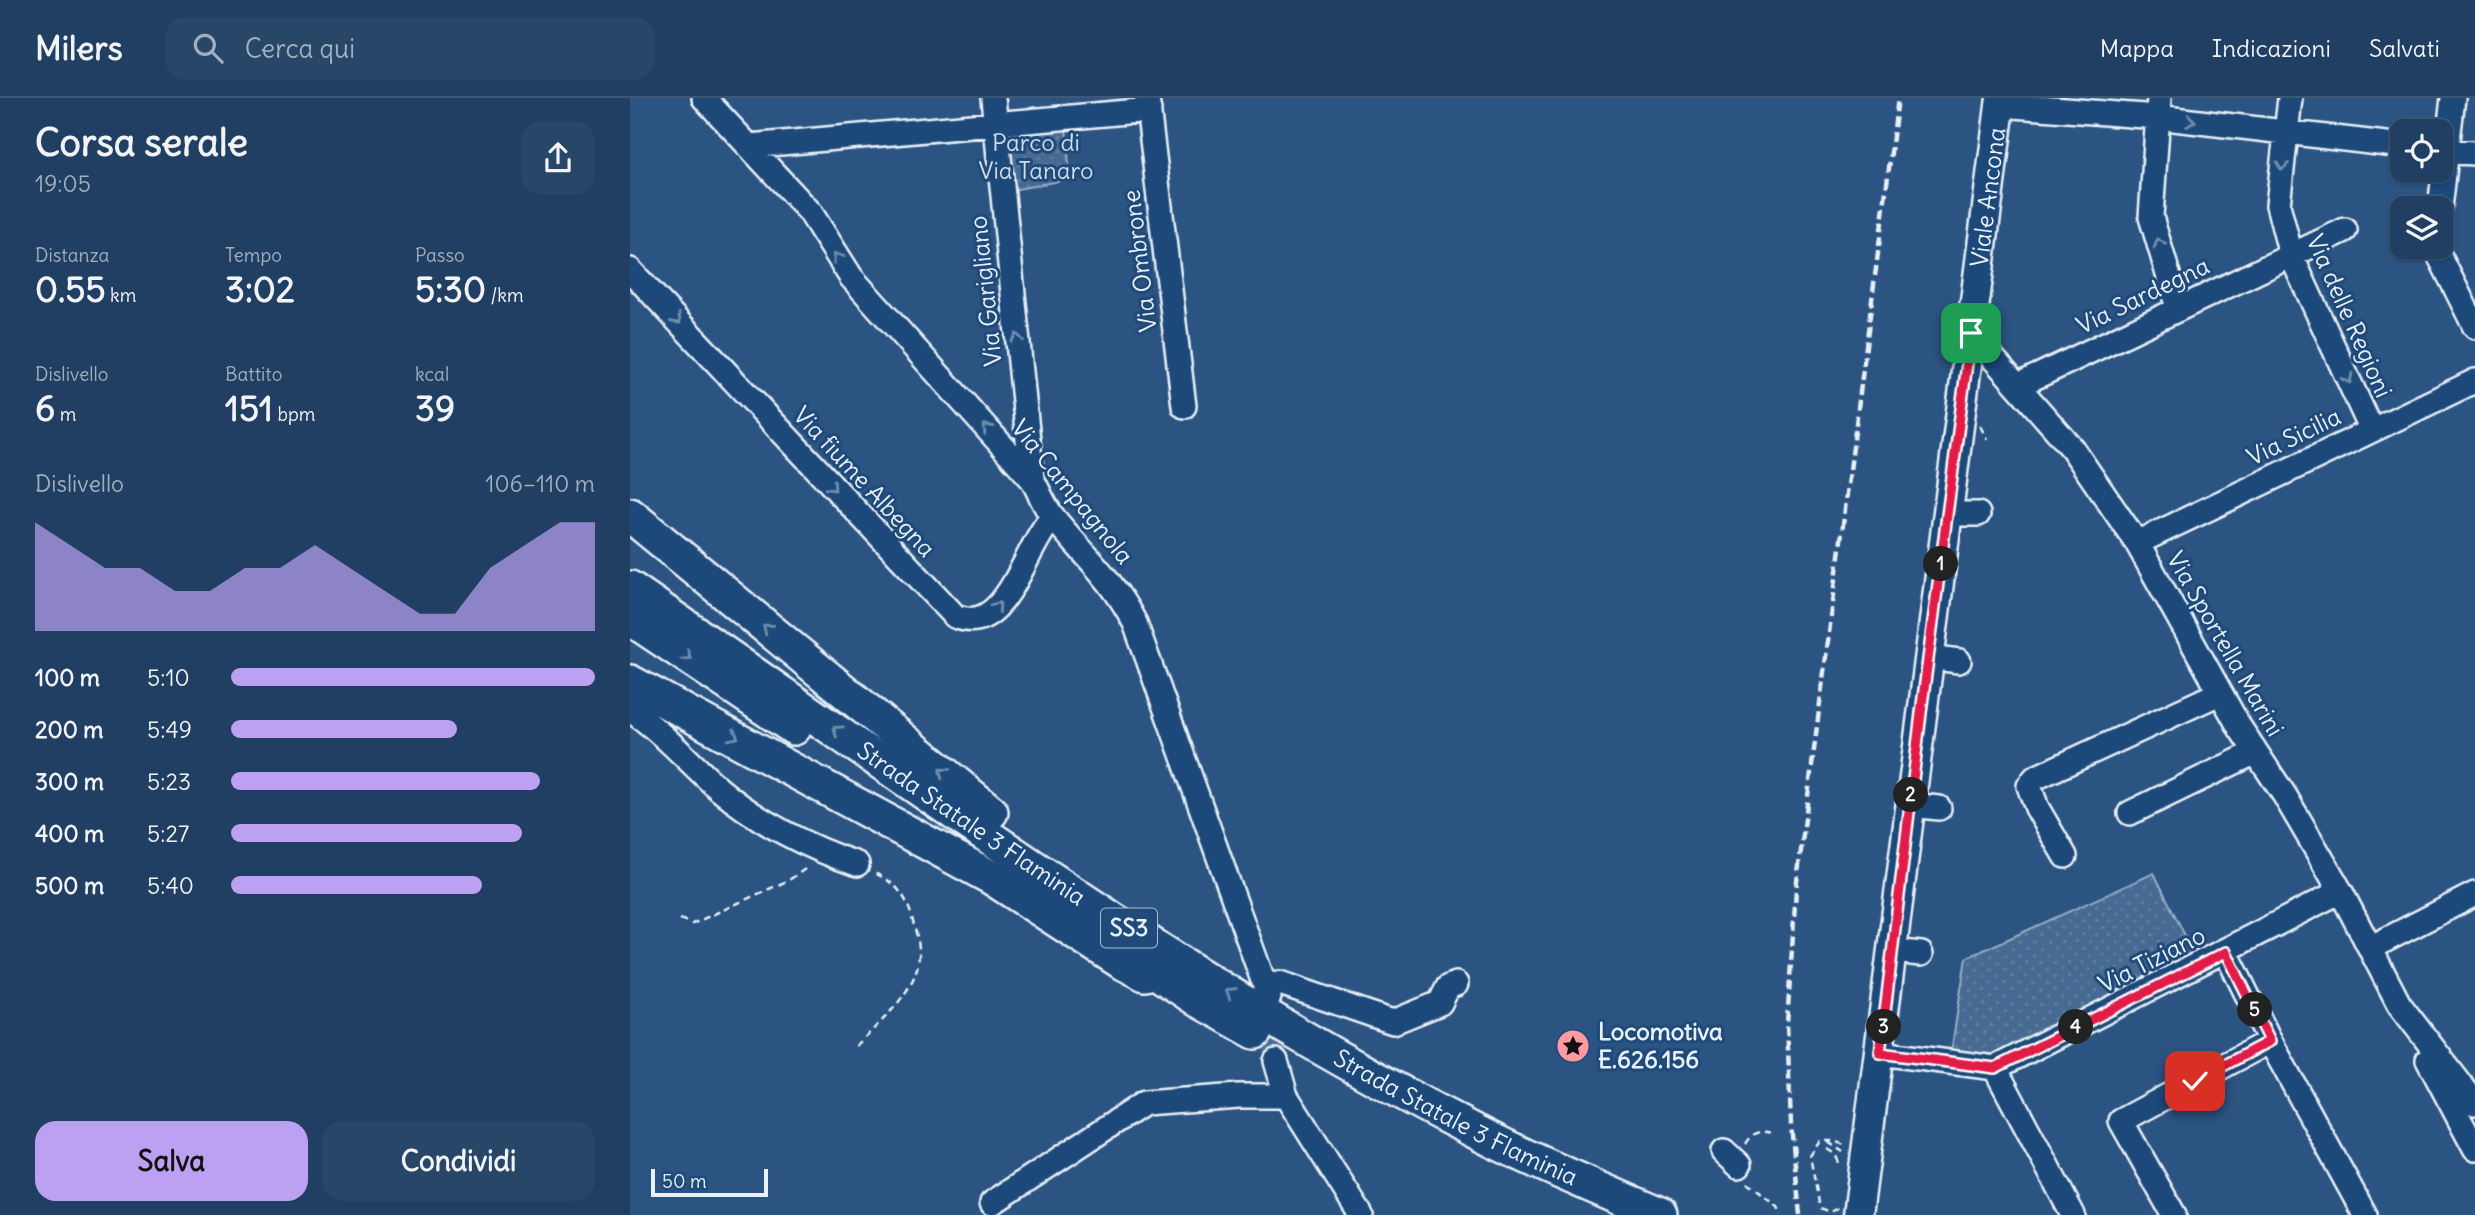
<!DOCTYPE html>
<html lang="it">
<meta charset="utf-8">
<style>
body{margin:0;font-family:Delius,sans-serif;background:#284668;color:#f1f3f6;height:100vh;display:flex;flex-direction:column;font-size:26px;white-space:nowrap}
*{box-sizing:border-box;margin:0}
p{font-size:23px;color:#a2afbe}
.icon{flex:none;width:38px;height:38px;fill:none;stroke:currentColor;stroke-width:2;stroke-linecap:round;stroke-linejoin:round}
.map{position:relative;flex:1;overflow:hidden}
.details{display:flex;flex-direction:column;background:#203f62;width:630px}
.details>*{flex:none}
.fabs{position:absolute;left:1760px;top:21px;display:grid;gap:14px}
.fabs a{display:grid;place-items:center;width:63px;height:63px;border-radius:14px;background:#203f62;box-shadow:0 2px 5px #0004,0 0 0 2px #3d5877;font-size:35px}
.scale{position:absolute;left:21px;bottom:18px;width:117px;box-sizing:border-box;padding-left:7px;border:4px solid #e8f1f8;border-top:0;font-size:19px;line-height:24px;white-space:nowrap;color:#e8f1f8;-webkit-text-stroke:5px #1f4a7a;paint-order:stroke}
.pin{position:absolute;display:grid;place-items:center;width:60px;height:60px;color:#fff;margin:-30px;border-radius:14px;box-shadow:0 4px 10px #0006}
.km{position:absolute;width:35px;height:35px;margin:-18px;border-radius:50%;background:#222;color:#fff;font-size:19px;line-height:35px;text-align:center}
.round{display:grid;place-items:center;flex:none;width:74px;height:74px;border-radius:21px;background:#284668}
.headline{display:flex;align-items:center;justify-content:space-between;height:119px;padding:0 35px}
h1{font-size:38px;font-weight:700;line-height:52px}
.figures{display:grid;grid-template-columns:repeat(3,1fr);gap:10px;height:119px;padding:7px 35px}
.figures div{display:grid;align-content:center}
.figures b{font-size:35px;font-weight:700}
.figures small{font-size:19px;font-weight:400}
.figures p{font-size:19px}
.chart{height:196px;padding:14px 35px}
.chart p{display:flex;justify-content:space-between}
.chart svg{width:100%;height:126px;margin-top:7px;fill:#bca0f2;opacity:.7}
.button{display:flex;gap:14px;margin-top:auto;padding:14px 35px}
.button a{flex:1;height:80px;border-radius:21px;background:#bca0f2;color:#111;font-size:28px;font-weight:700;line-height:80px;text-align:center}
.button a+a{background:#284668;color:#f1f3f6}
ul{padding:0 35px;list-style:none;font-size:23px}
li{display:grid;grid-template-columns:112px 84px 1fr;align-items:center;height:52px}
li i{height:18px;border-radius:9px;background:#bca0f2}
header{display:flex;align-items:center;gap:42px;box-sizing:border-box;height:98px;padding:0 35px;background:#203f62;border-bottom:2px solid #3d5877}
header strong{font-size:33px}
nav{display:flex;gap:38px;margin-inline-start:auto;font-size:24px}
.search{width:490px;height:63px;background:#284668;display:flex;align-items:center;gap:18px;box-sizing:border-box;padding:0 24px;border-radius:21px;color:#a2afbe;font-size:26px}
main{display:flex;flex:1;min-height:0}
.map>svg:first-child{display:block}
</style>
<header>
<strong>Milers</strong>
<div class="search"><svg class="icon" aria-label="search" viewBox="0 0 24 24"><circle cx="10" cy="10" r="6"/><path d="M15 15l6 6"/></svg>Cerca qui</div>
<nav><a>Mappa</a><a>Indicazioni</a><a>Salvati</a></nav>
</header>
<main>
<section class="details">
<div class="headline"><div><h1>Corsa serale</h1><p>19:05</p></div><a class="round"><svg class="icon" aria-label="share" viewBox="0 0 24 24"><path d="M12 15V3M7 8l5-5 5 5M5 13v7h14v-7"/></svg></a></div>
<div class="figures">
<div><p>Distanza</p><b>0.55<small> km</small></b></div>
<div><p>Tempo</p><b>3:02</b></div>
<div><p>Passo</p><b>5:30<small> /km</small></b></div>
</div>
<div class="figures">
<div><p>Dislivello</p><b>6<small> m</small></b></div>
<div><p>Battito</p><b>151<small> bpm</small></b></div>
<div><p>kcal</p><b>39</b></div>
</div>
<div class="chart"><p><span>Dislivello</span>106–110 m</p>
<svg viewBox="0 0 160 44" preserveAspectRatio="none"><path d="M0 44V6L10 14L20 22L30 22L40 30L50 30L60 22L70 22L80 14L90 22L100 30L110 38L120 38L130 22L140 14L150 6L160 6V44z"/></svg>
</div>
<ul>
<li><b>100 m</b>5:10<i style="width:100%"></i></li>
<li><b>200 m</b>5:49<i style="width:62%"></i></li>
<li><b>300 m</b>5:23<i style="width:85%"></i></li>
<li><b>400 m</b>5:27<i style="width:80%"></i></li>
<li><b>500 m</b>5:40<i style="width:69%"></i></li>
</ul>
<div class="button"><a>Salva</a><a>Condividi</a></div>
</section>
<div class="map">
<svg width="1845" height="1117" viewBox="0 0 1845 1117">
<defs>
<pattern id="park-dots" width="8" height="8" patternUnits="userSpaceOnUse" patternTransform="scale(1.75)"><rect width="8" height="8" fill="#476b93"/><path d="M2 2h.1M6 6h.1" fill="none" stroke="#6281a3" stroke-width="1.8" stroke-linecap="round"/></pattern>
</defs>
<rect width="100%" height="100%" fill="#2b5482"/>
<filter id="ink" filterUnits="userSpaceOnUse"><feTurbulence type="fractalNoise" baseFrequency=".0143" numOctaves="2"/><feDisplacementMap in="SourceGraphic" scale="14" xChannelSelector="R" yChannelSelector="G"/><feConvolveMatrix kernelMatrix="1 2 1 2 8 2 1 2 1" color-interpolation-filters="sRGB"/></filter>
<g filter="url(#ink)">
<path fill="url(#park-dots)" stroke="#98aec6" stroke-width="2" d="M436,29L440,81L377,93L376,34Z
M1524,775L1569,866L1368,959L1321,954L1336,860Z"/>
<g fill="none" stroke-linecap="round" stroke-linejoin="round">
<path stroke="#476c94" stroke-width="23" stroke-dasharray="23 11" stroke-linecap="butt" d="M641,910L646,963"/>
<defs>
<path id="minor" d="M74,0L180,114L221,179L402,381C409,393 414,408 423,419C455,459 480,477 505,525L639,899
M363,0L402,381
M517,0L554,308
M1529,0L1521,119L1548,210
M1660,0L1648,107L1661,157L1741,331
M1371,7L1527,19L1773,48
M119,48L519,12
M1811,53L1845,55
M1810,110L1823,0
M1805,149L1845,229
M0,172L325,518C377,540 394,448 423,419
M1341,235L1442,350L1507,445L1610,630L1655,698L1711,794L1769,906L1845,1005
M1389,287L1715,132
M1318,416H1348
M1507,445L1845,283
M1298,559L1329,563
M0,612C34,635 59,664 89,691C128,724 179,750 227,766
M1280,707L1309,710
M1500,715L1626,654
M1435,758L1407,710L1399,688L1405,680L1581,599
M1740,850L1845,796
M1263,853L1291,856
M1596,854L1640,943L1735,1117
M636,888L650,885L763,924L810,905L818,889L826,886
M1250,955L1365,970L1443,1117
M1798,962L1845,1051
M646,963L656,998L731,1117
M1365,970L1701,798
M1094,1053L1109,1067
M362,1105L514,1005L609,998H656
M1544,1117L1491,1023L1640,943"/>
<g id="major">
<path id="s1" d="M1228,1117L1371,0"/>
</g>
<g id="highway">
<path d="M0,417L361,714"/>
<path id="s2" d="M0,490C271,676 538,876 831,1026C895,1060 963,1088 1030,1117"/>
<path d="M0,520L164,630"/>
<path d="M0,584L362,780L490,863L515,876"/>
<path d="M499,856L568,902L625,934"/>
</g>
</defs>
<use href="#minor" stroke="#e8f1f8" stroke-width="28"/>
<use href="#major" stroke="#e8f1f8" stroke-width="33"/>
<use href="#highway" stroke="#e8f1f8" stroke-width="38"/>
<path stroke="#e8f1f8" stroke-width="2.5" stroke-dasharray="7 5" stroke-linecap="butt" d="M1350,328L1357,341
M50,821L62,826L159,782L178,769
M226,948C250,924 288,893 289,857C290,845 285,832 282,820C276,796 265,784 242,774
M1198,1044L1213,1054
M1115,1046C1122,1034 1129,1032 1143,1035
M1197,1051L1205,1056L1211,1069
M1117,1084L1148,1109L1152,1117
M1208,1110L1201,1114L1190,1110L1180,1058L1190,1043H1204L1214,1047"/>
<use href="#minor" stroke="#1f4a7a" stroke-width="23"/>
<use href="#major" stroke="#1f4a7a" stroke-width="28"/>
<use href="#highway" stroke="#1f4a7a" stroke-width="33"/>
<path stroke="#e8f1f8" stroke-width="4.5" stroke-dasharray="10 5" stroke-linecap="butt" d="M1170,1117L1161,1027L1157,925L1166,791L1268,0"/>
</g>
<defs><path id="oneway-chevron" d="M-2-3.5L2.5 0L-2 3.5" fill="none" stroke-width="1.6" stroke-linecap="round" stroke-linejoin="round" transform="scale(1.75)"/></defs>
<g stroke="#6f8dac">
<use href="#oneway-chevron" transform="translate(1561 23) rotate(7)"/>
<use href="#oneway-chevron" transform="translate(1652 68) rotate(96)"/>
<use href="#oneway-chevron" transform="translate(1529 145) rotate(-106)"/>
<use href="#oneway-chevron" transform="translate(207 159) rotate(-124)"/>
<use href="#oneway-chevron" transform="translate(47 222) rotate(47)"/>
<use href="#oneway-chevron" transform="translate(387 240) rotate(-96)"/>
<use href="#oneway-chevron" transform="translate(1718 281) rotate(65)"/>
<use href="#oneway-chevron" transform="translate(357 330) rotate(-132)"/>
<use href="#oneway-chevron" transform="translate(202 389) rotate(47)"/>
<use href="#oneway-chevron" transform="translate(367 508) rotate(-50)"/>
<use href="#oneway-chevron" transform="translate(137 530) rotate(-141)"/>
<use href="#oneway-chevron" transform="translate(57 558) rotate(34)"/>
<use href="#oneway-chevron" transform="translate(207 632) rotate(-146)"/>
<use href="#oneway-chevron" transform="translate(104 638) rotate(27)"/>
<use href="#oneway-chevron" transform="translate(313 674) rotate(-141)"/>
<use href="#oneway-chevron" transform="translate(600 894) rotate(-148)"/>
</g>
</g>
<g fill="none" stroke-linecap="round" stroke-linejoin="round" filter="url(#ink)">
<defs>
<path id="route" d="M1341,235L1292,607L1250,955L1365,970L1596,854L1640,943L1565,983"/>
</defs>
<use href="#route" stroke="#fff" stroke-width="14"/>
<use href="#route" stroke="#e11d48" stroke-width="9"/>
</g>
<defs>
<symbol id="sight-disc" viewBox="-11 -11 22 22"><circle r="9.5" fill="#ff9aa2" stroke="#1f4a7a"/><path d="M0-6L1.8-2.2L6-1.7L2.9 1.2L3.7 5.4L0 3.3L-3.7 5.4L-2.9 1.2L-6-1.7L-1.8-2.2Z" fill="#111"/></symbol>
</defs>
<g fill-rule="evenodd">
<use href="#sight-disc" x="924" y="929" width="38" height="38"/>
</g>
<g text-anchor="middle" stroke-width="6" stroke-linejoin="round" paint-order="stroke">
<rect fill="#1f4a7a" stroke="#acbfd2" stroke-width="2" x="471" y="810.5" width="56" height="39" rx="5"/>
<g font-size="23" font-weight="bold" fill="#e8f1f8">
<text x="499" y="838">SS3</text>
</g>
<g font-size="24" fill="#d0dde9" stroke="#1f4a7a">
<text x="406" y="53">Parco di<tspan x="406" dy="28">Via Tanaro</tspan></text>
</g>
<g font-size="24" fill="#e8f1f8" stroke="#1f4a7a">
<text dy="8" stroke="none"><textPath href="#s1" startOffset="1026">Viale Ancona</textPath></text>
<text transform="translate(510 163) rotate(-97)" y="8">Via Ombrone</text>
<text transform="translate(356 193) rotate(-96)" y="8">Via Garigliano</text>
<text transform="translate(1513 198) rotate(-26)" y="8">Via Sardegna</text>
<text transform="translate(1719 218) rotate(66)" y="8">Via delle Regioni</text>
<text transform="translate(1664 339) rotate(-26)" y="8">Via Sicilia</text>
<text transform="translate(234 384) rotate(47)" y="8">Via fiume Albegna</text>
<text transform="translate(442 394) rotate(51)" y="8">Via Campagnola</text>
<text transform="translate(1595 546) rotate(60)" y="8">Via Sportella Marini</text>
<text dy="8" stroke="none"><textPath href="#s2" startOffset="415">Strada Statale 3 Flaminia</textPath></text>
<text transform="translate(1522 862) rotate(-27)" y="8">Via Tiziano</text>
<text dy="8" stroke="none"><textPath href="#s2" startOffset="982">Strada Statale 3 Flaminia</textPath></text>
</g>
<g font-size="24" font-weight="bold" fill="#e8f1f8" stroke="#1f4a7a" text-anchor="start">
<text x="968" y="942">Locomotiva<tspan x="968" dy="28">E.626.156</tspan></text>
</g>
</g>
</svg>
<div class="fabs">
<a><svg class="icon" aria-label="locate" viewBox="0 0 24 24"><circle cx="12" cy="12" r="6"/><path d="M12 2v4M12 18v4M2 12h4M18 12h4"/></svg></a>
<a><svg class="icon" aria-label="layers" viewBox="0 0 24 24"><path d="M12 4l9 5-9 5-9-5zM3 14l9 5 9-5"/></svg></a>
</div>
<div class="scale">50 m</div>
<div class="pin" style="left:1341px;top:235px;background:#1e9e55"><svg class="icon" aria-label="arrive" viewBox="0 0 24 24"><path d="M6 21V4h12l-3 4 3 4H6"/></svg></div>
<div class="pin" style="left:1565px;top:983px;background:#d93025"><svg class="icon" aria-label="check" viewBox="0 0 24 24"><path d="M5 12l5 5 9-10"/></svg></div>
<b class="km" style="left:1311px;top:466px">1</b>
<b class="km" style="left:1281px;top:697px">2</b>
<b class="km" style="left:1254px;top:929px">3</b>
<b class="km" style="left:1446px;top:929px">4</b>
<b class="km" style="left:1625px;top:912px">5</b>
</div>
</main>
